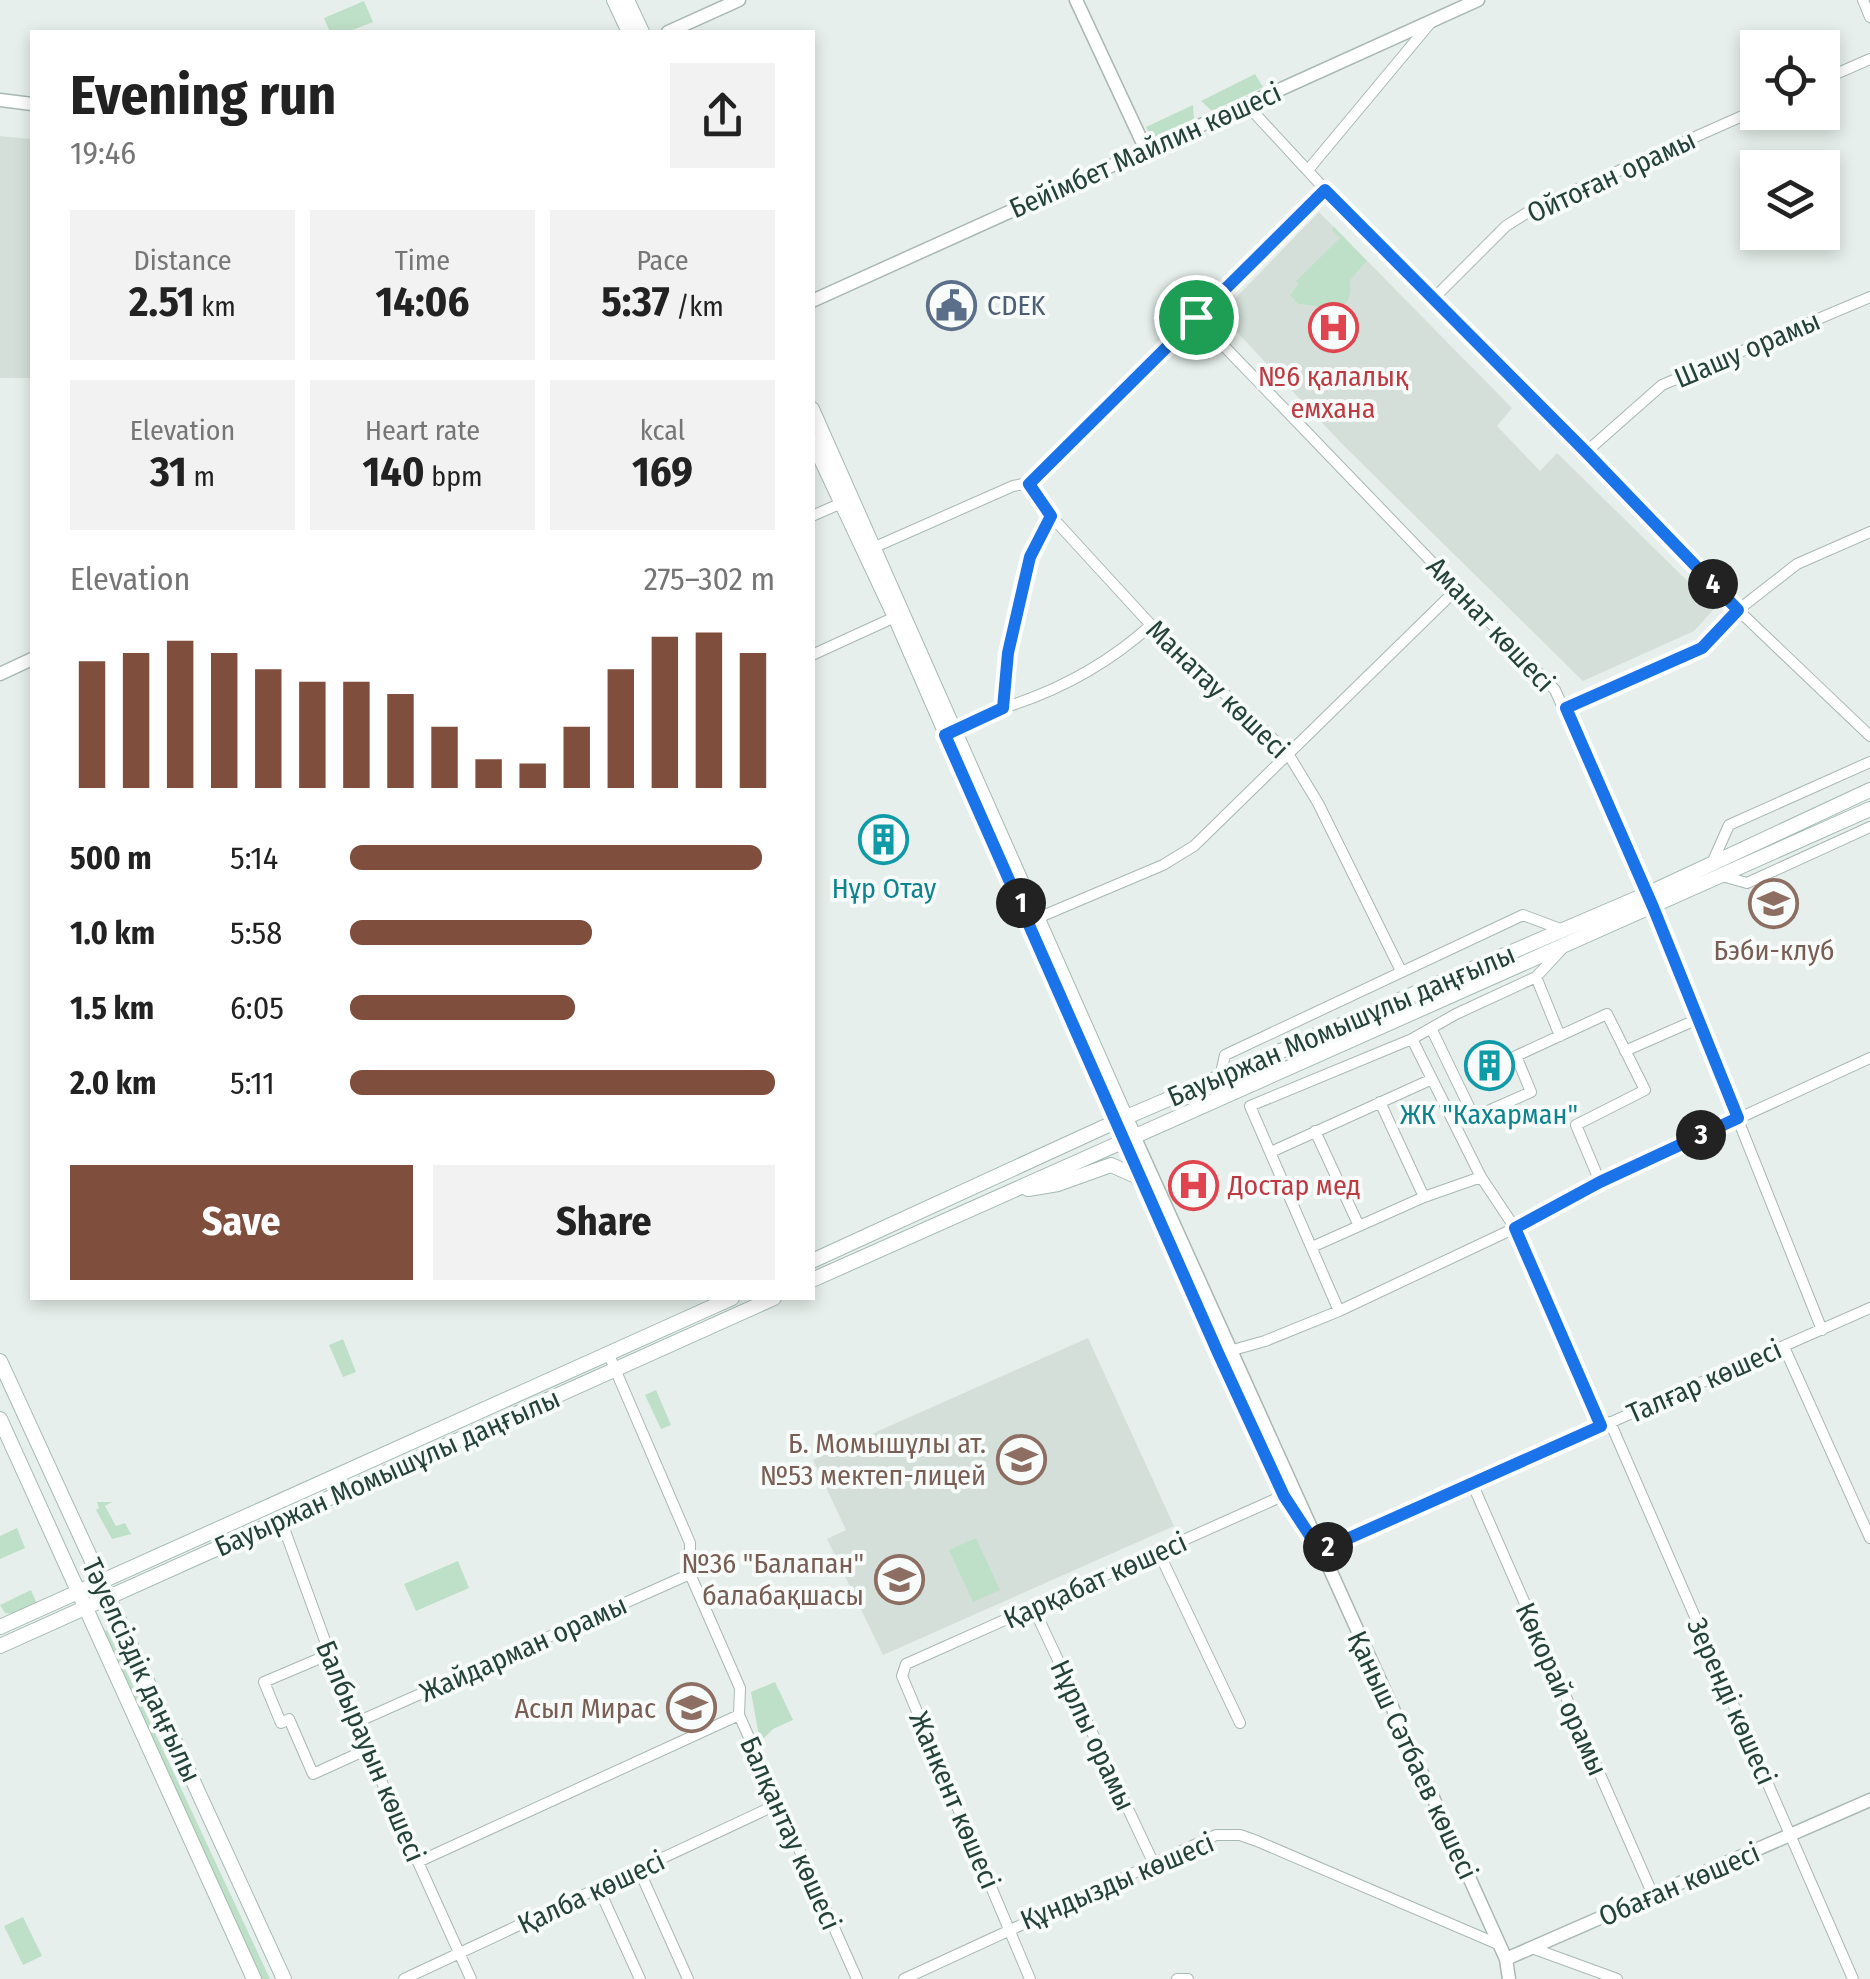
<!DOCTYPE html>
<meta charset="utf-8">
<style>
body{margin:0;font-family:"Fira Sans Condensed",sans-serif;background:#f2f2f2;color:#222;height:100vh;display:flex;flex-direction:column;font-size:38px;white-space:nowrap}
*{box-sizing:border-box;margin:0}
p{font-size:32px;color:#767676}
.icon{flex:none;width:55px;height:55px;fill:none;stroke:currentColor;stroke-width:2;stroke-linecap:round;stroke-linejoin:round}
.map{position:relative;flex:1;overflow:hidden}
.panel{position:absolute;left:30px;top:30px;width:785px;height:1270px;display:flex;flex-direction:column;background:#fff;border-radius:0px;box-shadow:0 5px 15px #0003}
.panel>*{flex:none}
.fabs{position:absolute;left:1740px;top:30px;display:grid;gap:20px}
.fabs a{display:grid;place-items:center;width:100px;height:100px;border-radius:0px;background:#fff;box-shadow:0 5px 15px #0003;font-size:50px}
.pin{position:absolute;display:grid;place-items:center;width:85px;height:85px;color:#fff;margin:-42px;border:5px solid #fff;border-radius:50%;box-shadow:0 2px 10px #0007}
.km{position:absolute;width:50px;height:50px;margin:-25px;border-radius:50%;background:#222;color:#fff;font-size:28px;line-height:50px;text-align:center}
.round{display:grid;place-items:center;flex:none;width:105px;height:105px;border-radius:0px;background:#f2f2f2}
.overview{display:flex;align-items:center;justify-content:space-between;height:170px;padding:0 40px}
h1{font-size:55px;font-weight:700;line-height:75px}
.metrics{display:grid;grid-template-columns:repeat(3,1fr);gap:15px;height:170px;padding:10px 40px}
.metrics div{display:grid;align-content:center;border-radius:0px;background:#f2f2f2;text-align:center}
.metrics b{font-size:42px;font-weight:700}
.metrics small{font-size:28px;font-weight:400}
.metrics p{font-size:28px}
.chart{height:280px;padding:20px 40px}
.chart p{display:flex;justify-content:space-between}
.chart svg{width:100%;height:180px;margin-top:10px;stroke:#804e3d;stroke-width:6}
.action{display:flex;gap:20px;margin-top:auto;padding:20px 40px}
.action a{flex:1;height:115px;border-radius:0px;background:#804e3d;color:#fff;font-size:40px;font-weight:700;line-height:115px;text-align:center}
.action a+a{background:#f2f2f2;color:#222}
ul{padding:0 40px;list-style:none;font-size:32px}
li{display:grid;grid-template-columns:160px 120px 1fr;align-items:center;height:75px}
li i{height:25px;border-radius:12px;background:#804e3d}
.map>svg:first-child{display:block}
</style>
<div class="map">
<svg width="1870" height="1979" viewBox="0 0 1870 1979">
<rect width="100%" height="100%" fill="#e6efeb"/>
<path fill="#d4dfda" d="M0,136L32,139V378H0Z
M1319,212L1512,408L1497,426L1540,471L1557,453L1715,608L1694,631L1583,681L1343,445L1220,314Z
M1088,1338L1174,1526L883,1655L827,1539L846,1530L813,1460Z"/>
<path fill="#bfe0c8" d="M364,1L373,22L347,32H330L324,18Z
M1255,74L1263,87L1212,111L1201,101Z
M1193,105L1194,119L1152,139L1146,127Z
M1334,227L1367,261L1350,280C1354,323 1321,304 1298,304L1290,295L1299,284L1296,281L1340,238L1332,230Z
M343,1339L356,1372L343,1377L329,1345Z
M656,1390L671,1425L661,1429L645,1395Z
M97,1502H112L105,1506L116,1526L125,1523L131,1534L112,1539L96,1510L99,1508Z
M17,1528L25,1548L0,1559V1536Z
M976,1538L1000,1590L973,1602L949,1550Z
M458,1561L469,1588L416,1611L404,1584Z
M31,1590L37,1604L14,1614L5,1613L0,1605Z
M107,1630L270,1979H262L100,1634Z
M775,1682L793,1720L773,1729L760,1742L751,1692Z
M23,1917L42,1956L23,1965L4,1926Z"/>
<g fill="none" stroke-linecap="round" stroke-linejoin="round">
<defs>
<path id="minor" d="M1863,0L1870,17
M1822,80L1870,59
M1247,105L1344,210L1586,452L1738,610L1870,736
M1308,170L1432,21
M1432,300L1506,226L1533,209L1758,109
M1196,317L1555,690L1653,907L1822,1330
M1586,452L1662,385L1870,297
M1029,483L1051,516L1151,625L1287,752L1318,803L1401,971
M812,516L844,502
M875,547L1013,486L1029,483L1325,190
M812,655L895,617
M1003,708C1058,691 1109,663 1151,625
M1565,708L1701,648L1738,610L1797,564L1870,532
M949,733L1003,708L1008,653L1030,557L1051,516
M1713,861L1729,825L1870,762
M1722,876L1747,883L1870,827
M1040,917L1163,865L1194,846L1459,587
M1536,977L1560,1036
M1431,1028L1474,1117L1531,1092L1516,1056L1607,1014L1645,1090L1576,1125L1600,1182
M1412,1039L1481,1177L1519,1234L1601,1426
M1625,1051L1698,1019
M1220,1077L1225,1055L1523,915L1563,930
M1380,1102L1424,1197
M1315,1131L1359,1226
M1271,1152L1430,1080
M1312,1247L1424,1197L1481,1177
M1339,1311L1250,1106L1412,1039L1456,1014L1536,977L1561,950
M1784,1347L1870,1538
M1226,1352L1265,1341L1339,1311L1515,1228L1600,1182L1870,1058
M609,1355L690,1543V1574L740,1688L739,1715L857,1979
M1610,1422L1853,1979
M1472,1483L1653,1895
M281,1520L355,1723L471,1979
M1319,1551L1870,1308
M1159,1553L1240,1723
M1034,1609L1153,1862
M330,1654L264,1682L281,1723L289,1719L313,1774L368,1749
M355,1723L690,1574
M418,1862L739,1715
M639,1870L688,1979
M599,1889L640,1979
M1532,1948L1617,1979
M404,1979L778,1804
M904,1979L1216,1835H1240L1257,1841L1500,1945
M1030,1979L902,1676L906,1664L1287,1494
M1177,1979H1188"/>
<path id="tertiary" d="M1076,0L1146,150
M668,32L739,0
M0,100L32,104
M812,301L1478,0
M0,674L32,659
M1134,1136L1506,1959L1509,1979
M1123,1140C1179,1257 1229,1378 1284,1496L1301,1523
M1506,1959L1870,1800"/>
<path id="secondary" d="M614,0L629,32
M627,0L642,32
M812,409L1134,1136
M812,440L895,617L1118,1129
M1028,1189L1058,1184L1111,1165L1136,1176L1150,1194
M812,1261L1115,1122L1647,894L1870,790
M812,1280L1870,809
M0,1361L284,1979
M0,1419L254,1979
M0,1627L732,1298
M0,1646L774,1298"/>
</defs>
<use href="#minor" stroke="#a8b8b2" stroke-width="12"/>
<use href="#tertiary" stroke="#a8b8b2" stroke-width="15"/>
<use href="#secondary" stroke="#a4bbb3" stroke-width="16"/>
<use href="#minor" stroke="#fff" stroke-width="10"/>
<use href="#tertiary" stroke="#fff" stroke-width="12"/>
<use href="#secondary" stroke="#fff" stroke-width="14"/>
</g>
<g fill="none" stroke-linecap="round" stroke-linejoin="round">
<defs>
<path id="route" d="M1325,190L1586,452L1738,610L1702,648L1566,708L1653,907L1738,1118L1600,1182L1515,1228L1601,1426L1320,1551L1284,1496L1219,1355L945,735L1003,708L1008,653L1030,557L1051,516L1029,484Z"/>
</defs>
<use href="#route" stroke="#fff" stroke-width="20"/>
<use href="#route" stroke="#1a73e8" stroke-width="12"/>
</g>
<defs>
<symbol id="civic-ring" viewBox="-11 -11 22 22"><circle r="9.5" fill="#f7fbf9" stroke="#5c6f8a" stroke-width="1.5"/><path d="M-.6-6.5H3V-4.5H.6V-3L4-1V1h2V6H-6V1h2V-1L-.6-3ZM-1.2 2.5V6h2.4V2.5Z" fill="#5c6f8a"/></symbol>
<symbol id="hospital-ring" viewBox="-11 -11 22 22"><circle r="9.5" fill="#f7fbf9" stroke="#e0444e" stroke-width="1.5"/><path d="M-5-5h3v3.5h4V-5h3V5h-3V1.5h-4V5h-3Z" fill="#e0444e"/></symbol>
<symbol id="building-ring" viewBox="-11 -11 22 22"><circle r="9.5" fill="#f7fbf9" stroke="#0f9aa8" stroke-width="1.5"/><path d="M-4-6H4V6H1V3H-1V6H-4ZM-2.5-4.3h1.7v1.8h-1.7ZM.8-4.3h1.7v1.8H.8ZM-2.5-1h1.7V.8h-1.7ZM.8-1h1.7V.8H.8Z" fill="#0f9aa8"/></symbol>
<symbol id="school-ring" viewBox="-11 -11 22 22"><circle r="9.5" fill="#f7fbf9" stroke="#8d6e63" stroke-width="1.5"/><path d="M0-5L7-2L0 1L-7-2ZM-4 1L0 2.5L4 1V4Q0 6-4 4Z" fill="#8d6e63"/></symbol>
</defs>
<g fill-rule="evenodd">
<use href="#civic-ring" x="924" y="278" width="55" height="55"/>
<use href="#hospital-ring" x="1306" y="300" width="55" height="55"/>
<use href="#building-ring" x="856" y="812" width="55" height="55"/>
<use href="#school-ring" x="1746" y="876" width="55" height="55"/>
<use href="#building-ring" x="1462" y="1038" width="55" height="55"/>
<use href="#hospital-ring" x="1166" y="1158" width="55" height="55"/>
<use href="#school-ring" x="994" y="1432" width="55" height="55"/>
<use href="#school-ring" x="872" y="1552" width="55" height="55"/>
<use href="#school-ring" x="664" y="1680" width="55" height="55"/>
</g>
<g text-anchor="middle" stroke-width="8" stroke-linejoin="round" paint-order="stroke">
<g font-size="28" fill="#24423a" stroke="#f7fbf9">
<text transform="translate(1145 150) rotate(-24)" y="10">Бейімбет Майлин көшесі</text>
<text transform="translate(1611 176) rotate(-25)" y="10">Ойтоған орамы</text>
<text transform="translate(1747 349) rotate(-23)" y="10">Шашу орамы</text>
<text transform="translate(1491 624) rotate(47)" y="10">Аманат көшесі</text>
<text transform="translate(1218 689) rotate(44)" y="10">Манатау көшесі</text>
<text transform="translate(1341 1025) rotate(-23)" y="10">Бауыржан Момышұлы даңғылы</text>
<text transform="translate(1704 1381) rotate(-24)" y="10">Талғар көшесі</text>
<text transform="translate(387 1472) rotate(-24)" y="10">Бауыржан Момышұлы даңғылы</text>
<text transform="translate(1095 1580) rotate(-24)" y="10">Қарқабат көшесі</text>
<text transform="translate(523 1648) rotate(-24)" y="10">Жайдарман орамы</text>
<text transform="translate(142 1670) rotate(65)" y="10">Тәуелсіздік даңғылы</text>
<text transform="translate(1562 1689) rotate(66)" y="10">Көкорай орамы</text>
<text transform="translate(1732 1701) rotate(66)" y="10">Зеренді көшесі</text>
<text transform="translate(1093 1735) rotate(65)" y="10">Нұрлы орамы</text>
<text transform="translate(371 1751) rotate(67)" y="10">Балбырауын көшесі</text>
<text transform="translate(1413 1755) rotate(65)" y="10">Қаныш Сәтбаев көшесі</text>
<text transform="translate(955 1800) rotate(67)" y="10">Жанкент көшесі</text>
<text transform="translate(791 1833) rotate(66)" y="10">Балқантау көшесі</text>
<text transform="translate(1117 1881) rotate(-23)" y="10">Құндызды көшесі</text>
<text transform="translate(1679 1884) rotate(-23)" y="10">Обаған көшесі</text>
<text transform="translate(591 1892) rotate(-25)" y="10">Қалба көшесі</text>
</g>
<g font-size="28" fill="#4e5e75" stroke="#f7fbf9" text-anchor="start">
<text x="987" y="315">CDEK</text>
</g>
<g font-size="28" fill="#be3a42" stroke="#f7fbf9">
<text x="1333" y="386">№6 қалалық<tspan x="1333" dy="32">емхана</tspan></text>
<text x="1228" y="1195" text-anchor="start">Достар мед</text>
</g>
<g font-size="28" fill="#0d838f" stroke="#f7fbf9">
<text x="884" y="898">Нұр Отау</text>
<text x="1489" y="1124">ЖК "Кахарман"</text>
</g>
<g font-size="28" fill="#785e54" stroke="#f7fbf9" text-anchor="end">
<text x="1774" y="960" text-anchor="middle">Бэби-клуб</text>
<text x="986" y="1453">Б. Момышұлы ат.<tspan x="986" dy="32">№53 мектеп-лицей</tspan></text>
<text x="864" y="1573">№36 "Балапан"<tspan x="864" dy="32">балабақшасы</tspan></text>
<text x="656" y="1718">Асыл Мирас</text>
</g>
</g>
</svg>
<div class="fabs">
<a><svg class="icon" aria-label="locate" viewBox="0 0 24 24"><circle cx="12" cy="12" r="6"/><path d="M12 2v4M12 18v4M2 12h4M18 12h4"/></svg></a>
<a><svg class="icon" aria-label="layers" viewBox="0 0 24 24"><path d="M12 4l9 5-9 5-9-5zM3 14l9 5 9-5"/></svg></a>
</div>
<div class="pin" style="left:1196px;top:317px;background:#1e9e55"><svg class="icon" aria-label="arrive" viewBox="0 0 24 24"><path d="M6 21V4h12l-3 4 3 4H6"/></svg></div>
<b class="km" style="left:1021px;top:903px">1</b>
<b class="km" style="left:1328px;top:1547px">2</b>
<b class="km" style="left:1701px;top:1135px">3</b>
<b class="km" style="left:1713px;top:584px">4</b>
<section class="panel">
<div class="overview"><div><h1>Evening run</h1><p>19:46</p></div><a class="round"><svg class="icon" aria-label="share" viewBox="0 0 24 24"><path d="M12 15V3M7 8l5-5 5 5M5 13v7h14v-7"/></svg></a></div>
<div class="metrics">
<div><p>Distance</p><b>2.51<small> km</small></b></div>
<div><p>Time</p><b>14:06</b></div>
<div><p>Pace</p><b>5:37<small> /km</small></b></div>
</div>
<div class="metrics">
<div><p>Elevation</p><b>31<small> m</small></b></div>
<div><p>Heart rate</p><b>140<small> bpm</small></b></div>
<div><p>kcal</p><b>169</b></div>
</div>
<div class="chart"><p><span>Elevation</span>275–302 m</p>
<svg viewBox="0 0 160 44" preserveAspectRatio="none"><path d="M5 44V13M15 44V11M25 44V8M35 44V11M45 44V15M55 44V18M65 44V18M75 44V21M85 44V29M95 44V37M105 44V38M115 44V29M125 44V15M135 44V7M145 44V6M155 44V11"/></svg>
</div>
<ul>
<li><b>500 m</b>5:14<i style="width:97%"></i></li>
<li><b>1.0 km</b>5:58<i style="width:57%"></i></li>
<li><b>1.5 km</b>6:05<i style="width:53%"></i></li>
<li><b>2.0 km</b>5:11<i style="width:100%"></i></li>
</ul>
<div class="action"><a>Save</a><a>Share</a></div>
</section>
</div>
